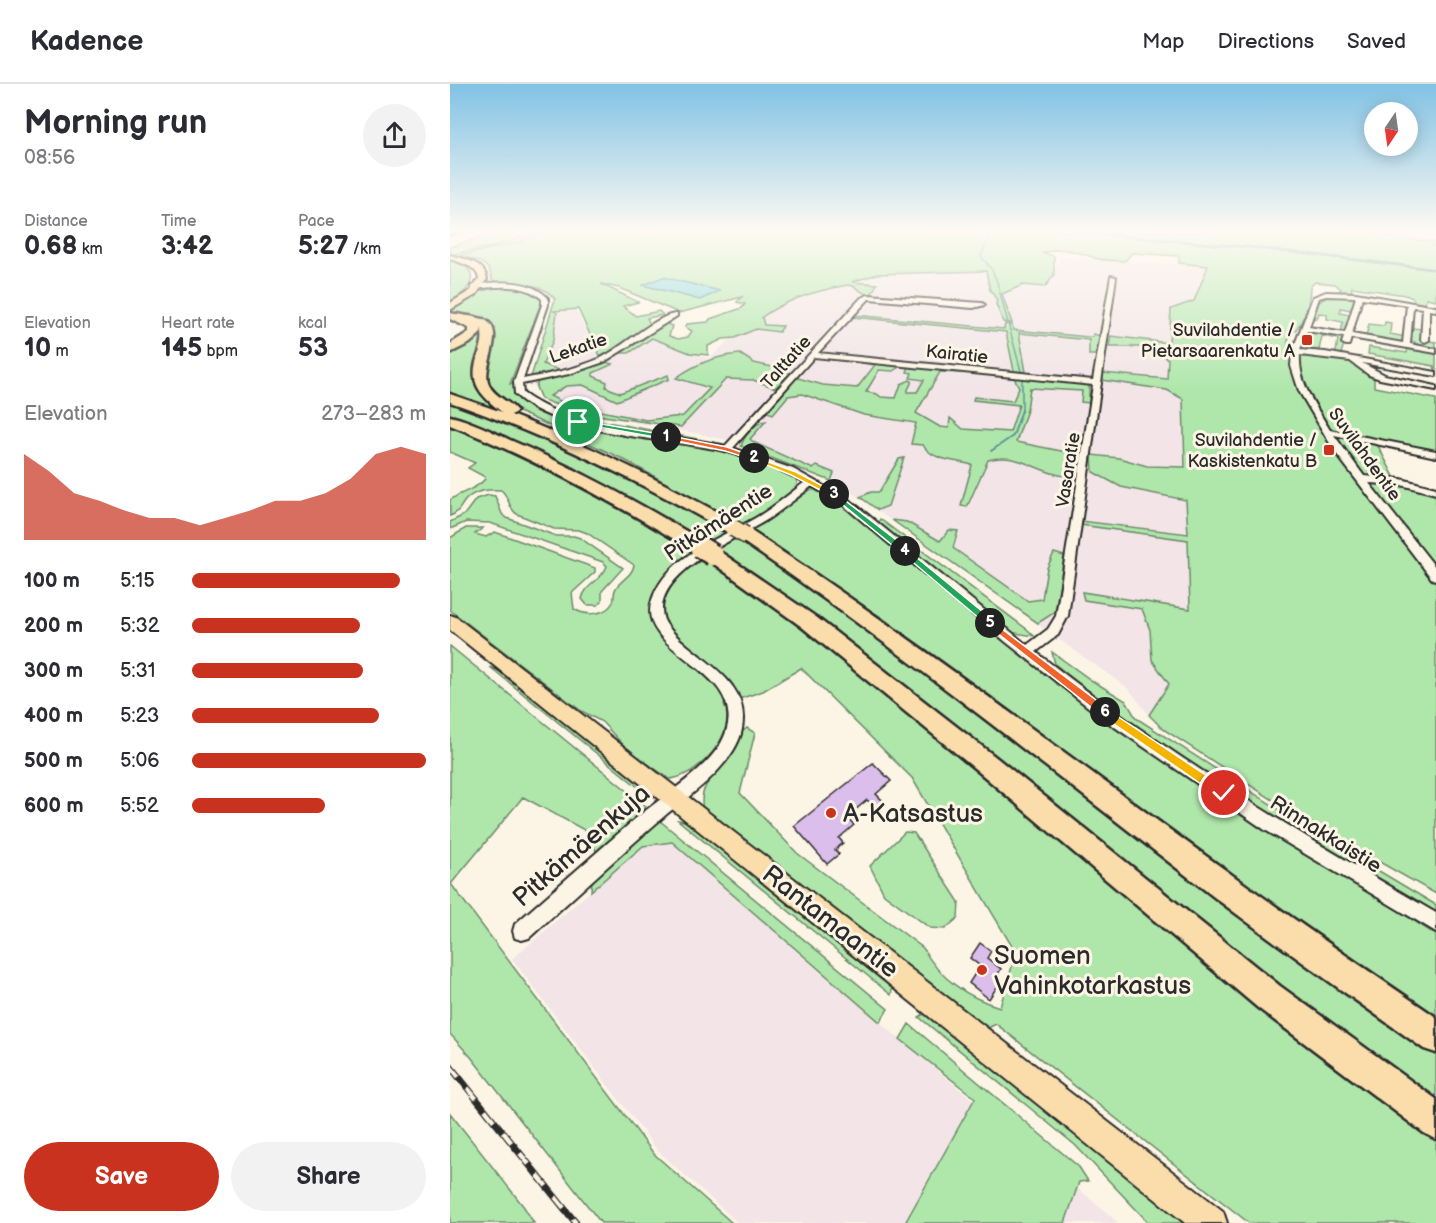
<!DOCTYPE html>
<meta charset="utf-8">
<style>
body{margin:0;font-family:"Balsamiq Sans",sans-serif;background:#f2f2f3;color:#2b2b33;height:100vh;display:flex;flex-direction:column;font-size:22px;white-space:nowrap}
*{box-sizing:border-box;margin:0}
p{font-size:20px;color:#7c7c81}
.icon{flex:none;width:33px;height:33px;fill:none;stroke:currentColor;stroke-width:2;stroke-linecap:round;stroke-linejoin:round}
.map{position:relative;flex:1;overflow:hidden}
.drawer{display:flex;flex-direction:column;background:#fff;width:450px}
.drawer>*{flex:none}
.needle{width:39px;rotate:193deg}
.buttons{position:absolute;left:914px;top:18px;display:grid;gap:12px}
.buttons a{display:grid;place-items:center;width:54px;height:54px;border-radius:50%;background:#fff;box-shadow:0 3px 15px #0003;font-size:30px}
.pin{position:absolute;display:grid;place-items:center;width:51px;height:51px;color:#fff;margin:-26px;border:3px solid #fff;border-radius:50%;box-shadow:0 2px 6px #0007}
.km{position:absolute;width:30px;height:30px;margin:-15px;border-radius:50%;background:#222;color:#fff;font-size:16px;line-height:30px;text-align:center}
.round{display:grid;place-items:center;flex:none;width:63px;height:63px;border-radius:32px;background:#f2f2f3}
.summary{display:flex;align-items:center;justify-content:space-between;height:102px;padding:0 24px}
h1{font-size:33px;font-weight:600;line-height:45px}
.metrics{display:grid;grid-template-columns:repeat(3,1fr);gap:9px;height:102px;padding:6px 24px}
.metrics div{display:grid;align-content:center}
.metrics b{font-size:26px;font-weight:600}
.metrics small{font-size:16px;font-weight:400}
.metrics p{font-size:16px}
.chart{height:168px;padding:12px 24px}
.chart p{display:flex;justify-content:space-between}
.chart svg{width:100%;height:108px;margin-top:6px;fill:#c8321e;opacity:.7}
.action{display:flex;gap:12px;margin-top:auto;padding:12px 24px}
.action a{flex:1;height:69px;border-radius:36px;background:#c8321e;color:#fff;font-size:24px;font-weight:600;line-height:69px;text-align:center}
.action a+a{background:#f2f2f3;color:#2b2b33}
ul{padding:0 24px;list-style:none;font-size:20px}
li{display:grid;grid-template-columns:96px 72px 1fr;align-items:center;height:45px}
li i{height:15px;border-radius:8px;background:#c8321e}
header{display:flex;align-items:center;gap:36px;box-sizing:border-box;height:84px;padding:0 30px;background:#fff;border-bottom:2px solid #e1e1e2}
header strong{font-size:28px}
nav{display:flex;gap:33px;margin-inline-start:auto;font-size:21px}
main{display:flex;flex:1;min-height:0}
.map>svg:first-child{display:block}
</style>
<header>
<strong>Kadence</strong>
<nav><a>Map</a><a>Directions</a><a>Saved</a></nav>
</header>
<main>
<section class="drawer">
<div class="summary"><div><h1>Morning run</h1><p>08:56</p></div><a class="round"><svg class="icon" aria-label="share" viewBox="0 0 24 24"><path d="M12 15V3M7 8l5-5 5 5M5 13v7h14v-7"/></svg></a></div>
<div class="metrics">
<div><p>Distance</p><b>0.68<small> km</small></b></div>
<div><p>Time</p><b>3:42</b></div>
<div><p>Pace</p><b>5:27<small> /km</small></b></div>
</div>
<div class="metrics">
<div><p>Elevation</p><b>10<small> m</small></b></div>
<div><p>Heart rate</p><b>145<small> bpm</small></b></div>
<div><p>kcal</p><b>53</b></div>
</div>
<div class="chart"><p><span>Elevation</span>273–283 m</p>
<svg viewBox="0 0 160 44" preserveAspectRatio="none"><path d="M0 44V9L10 16L20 25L30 28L40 32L50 35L60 35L70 38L80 35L90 32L100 28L110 28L120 25L130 19L140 9L150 6L160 9V44z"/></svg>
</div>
<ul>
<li><b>100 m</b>5:15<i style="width:89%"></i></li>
<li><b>200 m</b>5:32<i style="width:72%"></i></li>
<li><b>300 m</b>5:31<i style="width:73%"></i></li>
<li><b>400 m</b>5:23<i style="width:80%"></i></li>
<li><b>500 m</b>5:06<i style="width:100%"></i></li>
<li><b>600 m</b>5:52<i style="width:57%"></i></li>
</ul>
<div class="action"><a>Save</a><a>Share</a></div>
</section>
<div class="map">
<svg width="986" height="1139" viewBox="0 0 986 1139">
<rect width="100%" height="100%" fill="#fcf5e5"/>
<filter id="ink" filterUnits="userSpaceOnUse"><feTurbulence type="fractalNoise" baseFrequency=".0167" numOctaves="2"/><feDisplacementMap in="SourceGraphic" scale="12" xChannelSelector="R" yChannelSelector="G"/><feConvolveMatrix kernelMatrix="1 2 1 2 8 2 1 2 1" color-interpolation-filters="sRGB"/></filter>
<g filter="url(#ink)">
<path fill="#f2e4e7" d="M609,173L758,182L744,217L721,225L717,305L733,315L741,542L719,600L699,631L679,605L377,391L308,363L250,350L115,326L93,315L84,303L82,290L106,228L126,226L149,274L161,276L200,250L259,275L308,229L422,191L606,185Z
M222,758L364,883L669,1139H288L208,1067L62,875L193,762Z"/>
<path fill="#afe7ab" stroke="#6d896b" stroke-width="1.5" d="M50,147H93L42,163L0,171V163Z
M100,147H609L803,164L986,186V216L976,214L975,222L966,220L963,214L955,211L902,203L901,209L888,208L891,205L885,200L865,198L860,203C860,216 857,228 850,240C841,254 836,249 838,269L898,276L924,294V303L986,315V369L925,356L948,400L986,409V810L843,729L713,645L699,631L719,600L702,576L700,546L692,525L634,516L632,508L740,525L738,456L631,441V437L738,450L736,416L671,403L643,388L642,371L669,374L697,382L735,383L733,315L717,306L652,296L653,289L717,295L718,275L697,263H659L661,252L719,259L721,225L744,217L758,182L729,179V172L682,169L675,177C665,176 654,177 645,174C625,168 613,161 593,169L604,172V191L595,203L573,201L552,210L562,239L553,238L546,220L547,216L540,206L536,187L427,190L402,198L427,200L422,209L417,211L403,202L398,201C369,206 335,216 312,233L314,241L333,242L329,248L306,245L285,254L273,255L258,262V271L240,269L202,254L179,269H170L215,239L222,242L219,252L228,255L238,253L242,247L235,243L237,240L258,238L260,235L292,224L295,220L287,218L292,213L229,229L169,204L151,200L188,218L173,222L186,232L209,227L213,231L197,234L201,242L163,268L150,272L128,225L104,227L107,229L103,256L93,280L109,286L81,293L105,215C91,197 66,201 45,197L42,196C41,177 24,176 9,172L70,158Z
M623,147L840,149L841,147H916L934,152L986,158L984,162L986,163V185L804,163Z
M0,175C32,185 25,204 0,218Z
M48,203C65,203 80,204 92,216L60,300L63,299C73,327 89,330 115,338L272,367L318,382L345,394L347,398L346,407L331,419L338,422L360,406H365L398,424L539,545L637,622L746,700L891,789L986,851V939L724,752L434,535L301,447L310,440L302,435L292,441L171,374L69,328L50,317L33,299L41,246L0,229V226L31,207Z
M880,211L904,214L901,226L891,224L890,229L900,231L896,251L860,244L858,242L891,248L893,238L877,235V230L869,229L867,235L863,234L868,219Z
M404,231L554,245L555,240L562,241L564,246L639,253H643V250L651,252L646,271H639V256L569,249L576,288L564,287L556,248L403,233Z
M935,238L941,239L940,250L961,254L962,244L972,245V256L986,258V266L967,263L965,258L954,256L953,260L903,252L904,250L916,252L919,240L934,242Z
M25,239L33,244C35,259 24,269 23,284C21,302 37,322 54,328L0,310V267L12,262Z
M862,247L896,253L891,270L882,269L886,268L888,255L872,252L869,266L857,265Z
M919,263L957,269L958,263L986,268V288L984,282L918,270Z
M290,270L304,279L336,286L340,289L325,304L303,296L276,295L231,343L140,330L151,327L196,336L233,332L260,304L226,294C245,280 266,272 290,270Z
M154,278L163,280L143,289V292L157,298L156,303L170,309L218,291L219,295L167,317L133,301L116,302L100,312L128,326L125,328L91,315L86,303L88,297Z
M415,278L452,281L443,287L429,286L416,308L427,310L431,313L446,314L451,300L460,296L462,297L457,308H467L474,296L460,294L462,289L457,288L459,282L513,287L511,289L490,288L466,329L490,343L499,344L500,334L513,345L560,348L569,321L523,316L524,313L563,317L569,303L565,296L567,293L639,301V319L631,318L632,307L580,304L577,326L566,358L626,370L630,375L623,400L614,399L615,392C587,389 568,367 538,376L517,423L511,422L522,381C506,376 482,377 473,361L461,360L466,339L414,331L352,310L338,312L323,330L317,328L345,295L348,294L373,301L407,304L425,281L413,279Z
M0,318L66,341L133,370V372L202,404L278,448L259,461L116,380L0,332Z
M131,333L274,360L257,359L132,336Z
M316,337L300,355L305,359L363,385L367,382L384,389L381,397L291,362C294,352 306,338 316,337Z
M0,343C86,373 167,418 242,469L236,476L242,482L253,475L286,494L377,565L787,902L986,1056V1139H799L546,940L536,945L253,726C248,701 263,694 277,677C284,668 288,657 293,647L297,644L305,649L290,709L347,769L473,864C489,894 518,914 550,923L566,869L462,694L351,584L313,607L274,620C288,649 249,692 220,695L179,667L152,638L130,626L0,526V454L16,444H33L25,450L36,453L45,448L145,484V488L122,509L124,525C135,532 156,532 163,518C165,513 163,508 166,504C172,495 182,492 184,481L137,449L129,446L104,445L67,430C58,425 60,413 51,406C38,405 22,407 14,418C9,425 8,429 0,432V416C11,408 27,405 35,395V393L18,384L25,379L0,368Z
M454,374L438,422L428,426L410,413L421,408H429L449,375Z
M39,411L45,412L52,430L57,434L106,452H124L130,454L173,484L152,507V517L148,521H137L132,515C135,500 152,497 157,482L153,478L40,439L16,438L0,445V438L14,431L26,415Z
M430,435L578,546L584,552L559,548L428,440Z
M442,436L457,438L490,457L499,446L508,447L503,464L578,517L592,515L597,484L604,469L614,472L605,528L588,539Z
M286,454L369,508L986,968V1020L779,866L449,598L267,465Z
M0,562L196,722L185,735L146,767L138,748L73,713L1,800L204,1070L282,1139H151L21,973L0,950Z
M602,568L641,596L676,617L686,634L877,756L986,821V831L770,701L679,638L617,590L605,580Z
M40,583L54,589L199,705V712Z
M209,736L438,925L430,938L222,758L193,762L141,807L142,796L147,788Z
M228,736L237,737L443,901L441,911Z
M455,748L464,749L509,818L508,834L495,845L480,844L434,810L420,782Z
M477,928L737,1139H699L625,1061L469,933Z
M459,940L629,1083L638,1097L629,1098L615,1139H455L525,1014L450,955Z
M0,1029L74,1123L84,1139H0Z"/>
<path fill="#86d7e0" stroke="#629298" stroke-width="1.5" d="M609,147L804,163L986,186L803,164Z
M213,193L270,207L250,216L193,201Z"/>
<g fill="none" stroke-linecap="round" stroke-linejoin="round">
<path stroke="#629298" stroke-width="1.5" d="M542,147L531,172L542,186L547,198L571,287
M572,294V328"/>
<path stroke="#629298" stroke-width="2" d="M541,367L563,352L572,326"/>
</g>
<path fill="#dbbeec" stroke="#2b2b2b" stroke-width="1.5" d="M423,679L441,697L426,710L435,719L427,725L417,716L397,733L404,741L389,754L393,759L385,766L389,770L377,780L344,742Z
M530,859L541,867L537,874L551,885L546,893L551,897L539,915L519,899L530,882L520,874Z"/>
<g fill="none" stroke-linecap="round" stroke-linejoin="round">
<defs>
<path id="minor" d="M0,147H9L0,151Z
M661,192L666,193L618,532L608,551L586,568C711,667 848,749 986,829V848L815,746L656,637L556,558L393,421L362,402C346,414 331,427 315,437C286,455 198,491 214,536C218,544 225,551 232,557C260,582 300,601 292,645C290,659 279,674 270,684C253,704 230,718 211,735C166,774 123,814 79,854L72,856L65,854L63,847L65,840C105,805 145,770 185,735C212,712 265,682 276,648C297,584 184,569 202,516C216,472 271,454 307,433C324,423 339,410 355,398C330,385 302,374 274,367C218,354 104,351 65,310L64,298L92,221V215C73,198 46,203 23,205L21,202C46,197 79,194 98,214V221L73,295C99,290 126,285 151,274C170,265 209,229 227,230V232L154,278L119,290L72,300L73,309C123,347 214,349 275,362L411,214L418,211L532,219L535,221L523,224L419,215L368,269L643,296ZM364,273L643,301L606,532L598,545L577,561L401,417L343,385L283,364Z
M876,208L906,209L986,223V227L979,226V256L975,258L971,256L973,224L963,223L960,260L986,265V269L901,254L899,261H896L892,259L894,253L857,247L850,266L875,268L986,288V292L912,279L935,291L986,302V306L930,295L919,291L900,277L850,271C848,299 866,322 880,346L986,367V373L884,351L914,392L951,395L986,404V410L951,401L919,399L986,484V496L982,495L885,368L849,307L841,282L842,268L863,213ZM876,212L906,213L895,249L859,243L869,214ZM912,214L957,221L953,259L902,250Z"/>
<path id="major" d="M0,171C14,175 35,178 37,195L26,211L0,226V219L20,207L29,195C27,182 11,179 0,175Z
M0,531L6,533L773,1127L777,1139H735L0,546Z"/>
<path id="highway" d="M0,229C10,231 23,232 33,235C59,246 30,282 39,301C45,313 59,317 67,327L61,331C140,361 215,399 289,440L292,444L289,447H301C467,556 624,677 785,793C851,841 919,887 986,933V969L974,965C904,915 833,865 764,813C607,692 453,567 289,455L286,451L288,448H277C188,396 97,352 0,318V310L52,328C31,312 18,299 28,272C32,261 34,254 31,244V249L20,259L0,269V260L19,248V244L0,235Z
M0,332C21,337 41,347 60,356C128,385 193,421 256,459L259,463L256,467H244C165,419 85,375 0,341Z
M263,465L269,467L366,533L547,674L830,902L986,1015V1055L974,1049L808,924L529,688L352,543L257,475L254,471L257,467Z"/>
</defs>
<use href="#minor" stroke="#2b2b2b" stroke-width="4"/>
<use href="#major" stroke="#2b2b2b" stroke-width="4"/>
<use href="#highway" stroke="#2b2b2b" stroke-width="5"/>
<use href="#minor" fill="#fcf5e5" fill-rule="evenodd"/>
<use href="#major" fill="#faddab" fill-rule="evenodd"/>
<use href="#highway" fill="#faddab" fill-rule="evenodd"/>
<defs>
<path id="rail" d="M0,982L126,1139"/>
</defs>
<use href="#rail" stroke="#2b2b2b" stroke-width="7"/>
<use href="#rail" stroke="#fcf5e5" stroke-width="4.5" stroke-dasharray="14" stroke-linecap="butt"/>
<defs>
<path id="highway-bridge-far1" d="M283,444L295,451"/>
<path id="highway-bridge" d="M250,463L263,471"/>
</defs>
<use href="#highway-bridge-far1" stroke="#2b2b2b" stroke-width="19" stroke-linecap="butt"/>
<use href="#highway-bridge" stroke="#2b2b2b" stroke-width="25" stroke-linecap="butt"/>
<use href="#highway-bridge-far1" stroke="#faddab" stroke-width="16"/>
<use href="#highway-bridge" stroke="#faddab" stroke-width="20"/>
</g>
</g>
<linearGradient id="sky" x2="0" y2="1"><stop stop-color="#81c2e5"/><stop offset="0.48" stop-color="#fefaf3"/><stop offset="1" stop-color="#fefaf3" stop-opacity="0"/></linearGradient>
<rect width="986" height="306" fill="url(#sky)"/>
<path fill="#22a559" stroke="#fff" stroke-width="1.5" d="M128,336L216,351L219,353L216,355L126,339Z"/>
<path fill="#f0652b" stroke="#fff" stroke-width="1.5" d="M216,351L277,363L308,374L304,376L275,367L213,354Z"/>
<path fill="#f5b400" stroke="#fff" stroke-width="1.5" d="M302,372L346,388L388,410L382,412L341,391L302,375Z"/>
<path fill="#22a559" stroke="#fff" stroke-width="1.5" d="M384,408L458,465V469H452L382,412L380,410Z"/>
<path fill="#22a559" stroke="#fff" stroke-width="1.5" d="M455,464L544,537V541H537L452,469V465Z"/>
<path fill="#f0652b" stroke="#fff" stroke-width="1.5" d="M540,536L658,625V631H651L537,541L536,539Z"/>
<path fill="#f5b400" stroke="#fff" stroke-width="1.5" d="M655,624L778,706V713H770L651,631L649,628Z"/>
<g fill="#c8321e" stroke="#fcf5e5" stroke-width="2">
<rect x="851" y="250" width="12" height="12" rx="3"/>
<rect x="873" y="360" width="12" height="12" rx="3"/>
<circle cx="381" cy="729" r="6"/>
<circle cx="532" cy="886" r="6"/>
</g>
<g text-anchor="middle" stroke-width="6" stroke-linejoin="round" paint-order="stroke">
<g font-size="18" fill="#2b2b2b" stroke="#fcf5e5" text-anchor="end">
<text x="845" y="252">Suvilahdentie /<tspan x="845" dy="21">Pietarsaarenkatu A</tspan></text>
<text x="867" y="362">Suvilahdentie /<tspan x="867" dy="21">Kaskistenkatu B</tspan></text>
</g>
<g font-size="18" fill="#2b2b2b" stroke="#fcf5e5">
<text transform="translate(128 264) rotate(-19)" y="6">Lekatie</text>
<text transform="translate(507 270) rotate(6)" y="6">Kairatie</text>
<text transform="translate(336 278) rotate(-48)" y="6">Talttatie</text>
<text transform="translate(915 370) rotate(54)" y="6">Suvilahdentie</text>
<text transform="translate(618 386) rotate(-81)" y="6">Vasaratie</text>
</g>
<g font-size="21" fill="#2b2b2b" stroke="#fcf5e5">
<text transform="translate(268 438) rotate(-33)" y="7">Pitkämäentie</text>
<text transform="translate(876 750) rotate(32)" y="7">Rinnakkaistie</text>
</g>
<g font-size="26" fill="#2b2b2b" stroke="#fcf5e5" text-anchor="start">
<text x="393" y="738">A-Katsastus</text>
<text x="544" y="880">Suomen<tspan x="544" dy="30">Vahinkotarkastus</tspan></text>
</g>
<g font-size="26" fill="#2b2b2b" stroke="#fcf5e5">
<text transform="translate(131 761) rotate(-41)" y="9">Pitkämäenkuja</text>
<text transform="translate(381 837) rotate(38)" y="9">Rantamaantie</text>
</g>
</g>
</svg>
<div class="buttons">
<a><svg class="needle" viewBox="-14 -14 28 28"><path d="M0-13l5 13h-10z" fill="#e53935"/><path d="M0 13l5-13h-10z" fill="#7c7c81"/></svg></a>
</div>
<div class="pin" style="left:128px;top:338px;background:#1e9e55"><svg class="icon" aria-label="arrive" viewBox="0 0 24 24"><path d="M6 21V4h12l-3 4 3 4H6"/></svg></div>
<div class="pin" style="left:774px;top:709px;background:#d93025"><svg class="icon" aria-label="check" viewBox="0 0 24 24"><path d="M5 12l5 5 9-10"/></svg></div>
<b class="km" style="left:216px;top:353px">1</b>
<b class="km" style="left:304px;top:374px">2</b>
<b class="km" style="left:384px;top:410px">3</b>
<b class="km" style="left:455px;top:467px">4</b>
<b class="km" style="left:540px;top:539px">5</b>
<b class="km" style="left:655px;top:628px">6</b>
</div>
</main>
